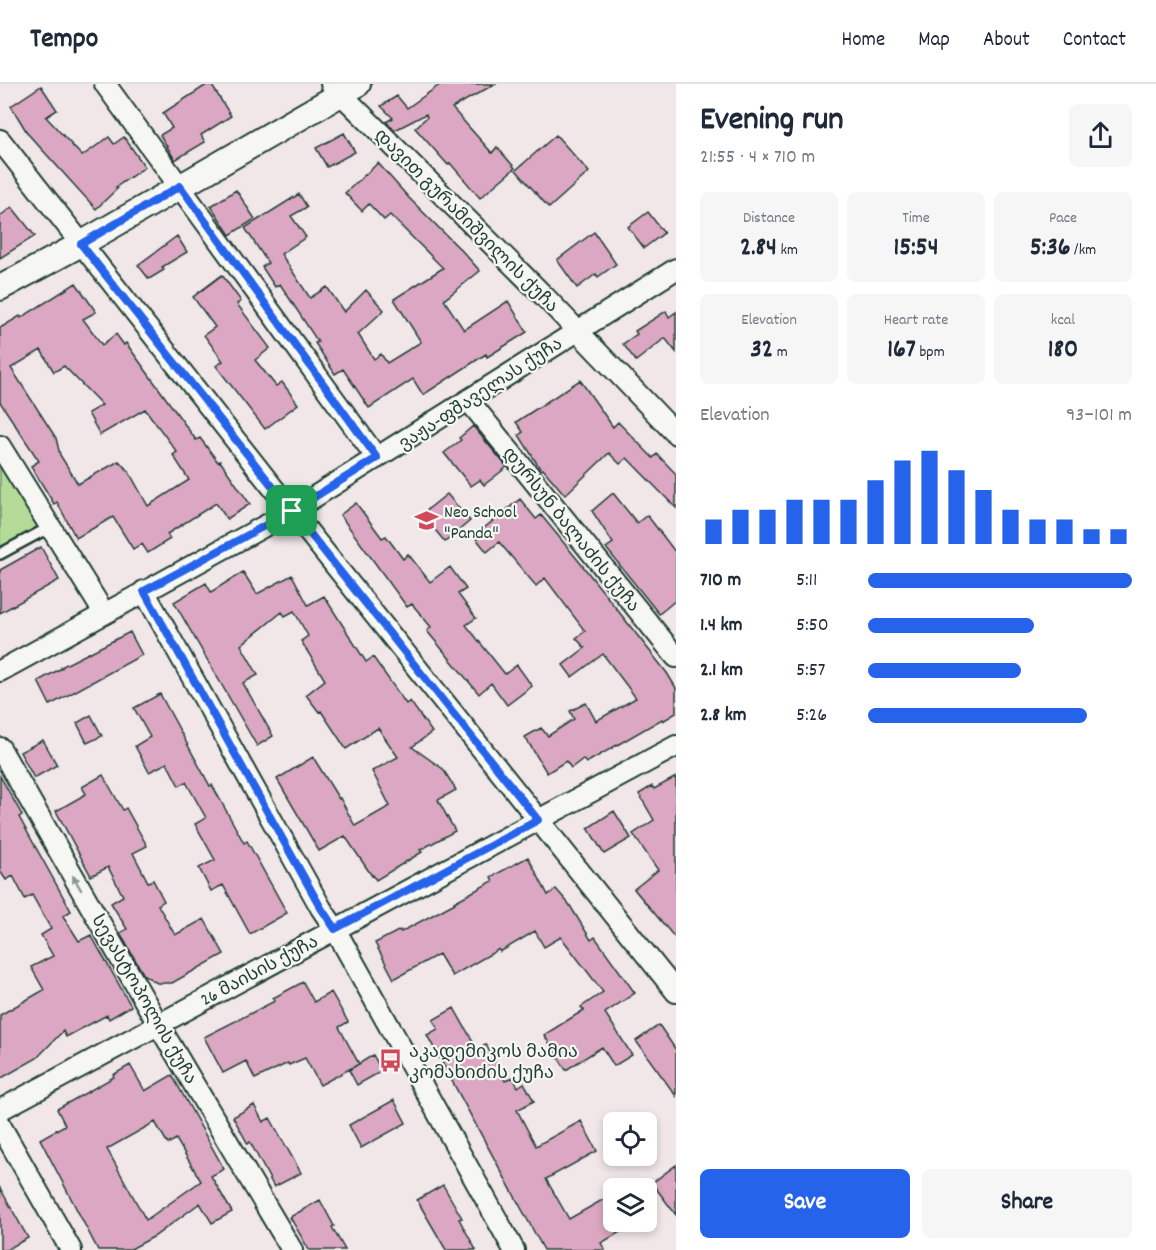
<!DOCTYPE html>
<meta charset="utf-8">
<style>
body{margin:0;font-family:Dekko,"Noto Sans Georgian",sans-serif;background:#f6f6f7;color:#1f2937;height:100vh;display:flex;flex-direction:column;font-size:22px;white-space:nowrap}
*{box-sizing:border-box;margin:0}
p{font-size:20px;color:#747a83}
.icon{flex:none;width:33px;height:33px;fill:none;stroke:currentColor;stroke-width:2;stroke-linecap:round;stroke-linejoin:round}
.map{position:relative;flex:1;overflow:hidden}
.sheet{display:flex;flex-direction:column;background:#fff;width:480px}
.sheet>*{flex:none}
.tools{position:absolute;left:603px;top:1028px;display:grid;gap:12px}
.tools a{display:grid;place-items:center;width:54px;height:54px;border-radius:9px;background:#fff;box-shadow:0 3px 9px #0003;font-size:30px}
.pin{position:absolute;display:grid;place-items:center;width:51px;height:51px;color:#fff;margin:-26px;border-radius:12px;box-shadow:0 3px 9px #0006}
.round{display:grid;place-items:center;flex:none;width:63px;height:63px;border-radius:9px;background:#f6f6f7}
.head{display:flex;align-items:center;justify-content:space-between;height:102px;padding:0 24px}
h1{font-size:33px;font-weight:700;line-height:45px}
.stats{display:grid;grid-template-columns:repeat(3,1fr);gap:9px;height:102px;padding:6px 24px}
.stats div{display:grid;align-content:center;border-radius:9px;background:#f6f6f7;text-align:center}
.stats b{font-size:26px;font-weight:700}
.stats small{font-size:16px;font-weight:400}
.stats p{font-size:16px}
.chart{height:168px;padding:12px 24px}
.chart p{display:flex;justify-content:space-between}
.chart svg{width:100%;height:108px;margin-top:6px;stroke:#2563eb;stroke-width:6}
.cta{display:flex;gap:12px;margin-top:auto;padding:12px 24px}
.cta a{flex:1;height:69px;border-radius:9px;background:#2563eb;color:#fff;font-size:24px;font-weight:700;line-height:69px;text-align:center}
.cta a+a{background:#f6f6f7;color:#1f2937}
ul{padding:0 24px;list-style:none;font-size:20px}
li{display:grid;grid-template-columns:96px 72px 1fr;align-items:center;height:45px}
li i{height:15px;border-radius:8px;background:#2563eb}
header{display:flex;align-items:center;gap:36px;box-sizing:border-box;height:84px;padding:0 30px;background:#fff;border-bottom:2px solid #e0e1e3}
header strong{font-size:28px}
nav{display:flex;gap:33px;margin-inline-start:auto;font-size:21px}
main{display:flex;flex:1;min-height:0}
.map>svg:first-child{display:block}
</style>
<header>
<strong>Tempo</strong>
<nav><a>Home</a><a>Map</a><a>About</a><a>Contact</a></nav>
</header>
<main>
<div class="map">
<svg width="676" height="1166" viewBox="0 0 676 1166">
<rect width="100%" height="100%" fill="#f1e6e8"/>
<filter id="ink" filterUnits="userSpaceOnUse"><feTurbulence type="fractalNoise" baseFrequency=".0167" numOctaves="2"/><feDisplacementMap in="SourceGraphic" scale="12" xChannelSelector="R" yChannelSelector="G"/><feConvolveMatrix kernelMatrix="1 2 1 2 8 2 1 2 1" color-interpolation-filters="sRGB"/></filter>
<g filter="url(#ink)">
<path fill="#b4dc98" stroke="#6a8c66" stroke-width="1.5" d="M0,362L50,443L0,470Z"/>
<path fill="#dba7c2" stroke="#1f3d34" stroke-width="1.5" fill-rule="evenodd" d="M208,0H211L231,32L201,51L205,58L175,76L160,51L172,44L163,29Z
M441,0H495L452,24L492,69L497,63L515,84L480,114L450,79L448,81L415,44L427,33L426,30L395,46L386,38L393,34L381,22L397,12L407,24Z
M41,2L57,26L46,33L82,72L109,53L114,60L124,53L145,83L116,103L118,104L96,125L28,50L11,22Z
M344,49L355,68L327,83L316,64Z
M556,51L589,88L549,124L516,86Z
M378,79L409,114L464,169L480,187L444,216L464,246L508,217L527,248L487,273L486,270L423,311L413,295L369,324L343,285L335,290L315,259L318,258L280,200L275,203L262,183L268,179L245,144L299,110L307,123L291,132L306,153L281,170L310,214L327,203L344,228L366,206L384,226L358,250L374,275L381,270L387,279L421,258L394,215L443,184L390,131L384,136L369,120L362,127L345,109Z
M236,106L255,135L230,151L211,122Z
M12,123L35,152L0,174V132Z
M648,128L664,149L644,164L628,143Z
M594,148L616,180L598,193L596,190L577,204L557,176Z
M177,152L187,168L162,183L164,186L149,195L138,181Z
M222,191L241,217L237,220L270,264L255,276L276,302L282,298L298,320L265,345L216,282L223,277L204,251L215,243L193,213Z
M76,199L96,228L83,235L102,261L116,250L124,261L126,259L196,356L200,354L218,378L220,377L250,420L227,435L216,419L167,450L170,455L148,469L142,460L133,465L113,433L76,454L57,418L54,420L31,382L39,377L0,318V244L20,232L21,234ZM41,266L54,288L64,282L102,321L88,329L100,351L145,325L177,368L173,371L189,396L148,422L129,388L119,377L78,400L60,371L56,354L11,284Z
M666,227L669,233L676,228V268L665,254L636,277L623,260L637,250L635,247Z
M580,296L613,343L618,338L653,374L657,370L676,390V424L627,374L620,380L609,369L565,411L543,385L541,386L519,351L523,348L516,338Z
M473,342L507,383L484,401L480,396L471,402L444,369L461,356L459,354Z
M613,409L637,439L647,431L676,469V516L659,530L606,464L613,459L592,427Z
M447,410L470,437L445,458L422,430Z
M520,415L536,435L541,431L582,481L667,589L676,604V629L663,637L662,635L586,679L583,675L571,684L566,677L547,689L525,653L541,644L548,652L574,635L570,627L586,619L596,637L636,614L603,570L572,593L563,581L585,564L576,554L585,547L545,494L536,502L499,458L487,468L474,452Z
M356,419L382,454L386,452L403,475L408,470L430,498L450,483L466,505L458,510L476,534L466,541L505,590L517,581L532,602L507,621L491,599L479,610L427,547L431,543L412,520L407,523L340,431Z
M41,463L59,496L0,529V486Z
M243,488L257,510L292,491L308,521L324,512L366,578L373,573L406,620L410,617L432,648L412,663L443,685L456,706L438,716L455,747L420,766L422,768L376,796L373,791L372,792L345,752L319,767L277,695L313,673L339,715L340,714L355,742L390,722L372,687L398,673L378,644L346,665L321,627L319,628L306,611L325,596L301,557L308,552L294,527L285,532L282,528L241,561L258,591L243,599L273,652L257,662L174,518L206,499L211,508Z
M130,548L142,571L50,621L38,597L62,584L61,583Z
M160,610L210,702L212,701L244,759L247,757L287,829L250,850L223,801L211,807L199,784L215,776L195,740L206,734L186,698L179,702L167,679L149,688L135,662L150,653L134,624Z
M91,631L102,652L87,659L77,639Z
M43,656L57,681L34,694L20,668Z
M103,691L123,726L126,724L147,762L133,769L148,798L153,796L164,817L158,821L175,851L204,835L224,870L172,899H157L144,891L120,849L127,845L111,819L123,812L108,783L91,792L56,727L86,710L82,703Z
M0,692L22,731L19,733L71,827L63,832L79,857L91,851L131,922L109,935L107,931L66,953L63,947L37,974L0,995V931L44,906L31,883L53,872L41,851L51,845L32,811L25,815L13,792L6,796L0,787Z
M676,693V855L634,805L658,786L633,750L654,736L639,710L652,702L654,705Z
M614,727L631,754L604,770L588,744Z
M528,773L548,811L556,805L569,820L591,856L595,853L635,909L605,929L632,971L614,982L602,963L566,986L544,951L584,926L581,923L603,908L561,853L544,863L535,847L500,868L499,865L452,892L439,870L394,895L375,859L400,846L401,848L455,819L454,818L493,797L491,793Z
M303,898L314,918L331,908L348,938L339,943L359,980L320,1001L305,974L289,981L288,979L255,995L246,977L223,989L204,953L275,917L273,914Z
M454,924L477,965L486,960L505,997L513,993L518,1003L524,999L534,1017L517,1026L536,1062L581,1037L597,1067L546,1095L569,1135L604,1115L614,1132V1137H617L622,1147L601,1159L605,1166H544L427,951L438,945L433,936Z
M659,941L676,966V1012L636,957Z
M373,971L382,987L357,1001L349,986Z
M130,981L145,1007L172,991L224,1085L211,1092L232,1128L212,1139L200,1119L155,1152L129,1166H98L40,1055L65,1041L57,1025L114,993L113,991ZM155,1038L168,1060L176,1055L201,1097L146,1136L107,1065Z
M394,1016L406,1039L361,1064L349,1041Z
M254,1021L263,1038L270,1034L301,1089L274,1103L250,1058L248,1060L233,1033Z
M676,1081V1131L652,1099Z
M443,1101L462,1134L459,1135L476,1166H446L417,1116Z
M0,1104L28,1154L6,1166H0Z
M320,1116L334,1142L332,1143L345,1166H309L290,1133Z"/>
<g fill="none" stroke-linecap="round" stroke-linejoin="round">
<defs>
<path id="service" d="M0,470L50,443"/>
<path id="minor" d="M105,0L377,374
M331,0L545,213L676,350
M0,56L266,395L676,908
M469,317L676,573
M0,362L104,529
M144,507L321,824L335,845L514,1166
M0,587L292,427L676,185
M0,664L158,940L292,1166
M0,1026L676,662
M0,1041L71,1166"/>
<path id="tertiary" d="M0,204L81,160L358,0"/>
</defs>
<use href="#service" stroke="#1f3d34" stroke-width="14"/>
<use href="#minor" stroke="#1f3d34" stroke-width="24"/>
<use href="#tertiary" stroke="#1f3d34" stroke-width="28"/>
<use href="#service" stroke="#f6f6f2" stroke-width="9"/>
<use href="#minor" stroke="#f6f6f2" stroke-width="20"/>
<use href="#tertiary" stroke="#f6f6f2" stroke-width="24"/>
</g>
<defs><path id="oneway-solid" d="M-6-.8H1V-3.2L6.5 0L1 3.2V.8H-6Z" transform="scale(1.5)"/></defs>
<use fill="#8a9a93" href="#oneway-solid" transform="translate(77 799) rotate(-120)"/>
</g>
<g fill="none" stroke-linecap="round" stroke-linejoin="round" filter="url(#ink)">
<defs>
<path id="route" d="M292,427L81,160L180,102L377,374L292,427L144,507L321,824L335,845L538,736L292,427"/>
</defs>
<use href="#route" stroke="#fff" stroke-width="12"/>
<use href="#route" stroke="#2563eb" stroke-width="8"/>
</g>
<defs>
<symbol id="school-bare" viewBox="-9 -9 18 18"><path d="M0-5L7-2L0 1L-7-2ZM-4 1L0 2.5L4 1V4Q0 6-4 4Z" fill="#d1495b" stroke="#f6f6f2" stroke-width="2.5" paint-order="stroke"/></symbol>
<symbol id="bus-bare" viewBox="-9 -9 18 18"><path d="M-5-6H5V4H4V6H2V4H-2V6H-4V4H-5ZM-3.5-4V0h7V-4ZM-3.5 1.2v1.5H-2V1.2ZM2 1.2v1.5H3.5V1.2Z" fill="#d1495b" stroke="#f6f6f2" stroke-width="2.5" paint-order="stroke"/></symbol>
</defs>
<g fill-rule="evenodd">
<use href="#school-bare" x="410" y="420" width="33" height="33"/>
<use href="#bus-bare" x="374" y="960" width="33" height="33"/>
</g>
<g text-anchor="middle" stroke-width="4.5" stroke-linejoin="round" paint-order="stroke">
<g font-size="18" fill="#1f3d34" stroke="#f6f6f2">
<text transform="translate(467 136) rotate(45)" y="6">დავით გურამიშვილის ქუჩა</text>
<text transform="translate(480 309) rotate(-33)" y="6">ვაჟა-ფშაველას ქუჩა</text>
<text transform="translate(572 445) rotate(51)" y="6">დურსუნ ბალაძის ქუჩა</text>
<text transform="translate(259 886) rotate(-28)" y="6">26 მაისის ქუჩა</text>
<text transform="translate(145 915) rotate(60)" y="6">სევასტოპოლის ქუჩა</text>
</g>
<g font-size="18" fill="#1f3d34" stroke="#f6f6f2" text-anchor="start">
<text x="444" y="433">Neo School<tspan x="444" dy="21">"Panda"</tspan></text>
<text x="409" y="973">აკადემიკოს მამია<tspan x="409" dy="21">კომახიძის ქუჩა</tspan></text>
</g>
</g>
</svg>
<div class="tools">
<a><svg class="icon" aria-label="locate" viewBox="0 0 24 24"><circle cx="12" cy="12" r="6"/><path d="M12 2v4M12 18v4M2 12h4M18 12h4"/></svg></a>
<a><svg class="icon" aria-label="layers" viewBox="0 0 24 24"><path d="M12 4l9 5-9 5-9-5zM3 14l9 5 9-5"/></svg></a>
</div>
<div class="pin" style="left:292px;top:427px;background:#1e9e55"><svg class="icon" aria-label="arrive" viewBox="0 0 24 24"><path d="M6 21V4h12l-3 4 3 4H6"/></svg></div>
</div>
<section class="sheet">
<div class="head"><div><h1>Evening run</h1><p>21:55 · 4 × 710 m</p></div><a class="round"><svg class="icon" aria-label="share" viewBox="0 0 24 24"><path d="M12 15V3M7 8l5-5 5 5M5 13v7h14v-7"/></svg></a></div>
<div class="stats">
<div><p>Distance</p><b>2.84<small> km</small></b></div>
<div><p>Time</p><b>15:54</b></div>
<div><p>Pace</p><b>5:36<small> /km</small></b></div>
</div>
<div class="stats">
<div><p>Elevation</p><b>32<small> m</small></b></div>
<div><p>Heart rate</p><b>167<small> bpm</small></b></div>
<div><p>kcal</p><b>180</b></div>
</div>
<div class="chart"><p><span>Elevation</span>93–101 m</p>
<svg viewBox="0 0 160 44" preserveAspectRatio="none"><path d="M5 44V34M15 44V30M25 44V30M35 44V26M45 44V26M55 44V26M65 44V18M75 44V10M85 44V6M95 44V14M105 44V22M115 44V30M125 44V34M135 44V34M145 44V38M155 44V38"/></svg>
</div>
<ul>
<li><b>710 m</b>5:11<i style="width:100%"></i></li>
<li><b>1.4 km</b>5:50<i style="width:63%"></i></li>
<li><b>2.1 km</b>5:57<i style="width:58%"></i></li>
<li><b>2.8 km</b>5:26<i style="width:83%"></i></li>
</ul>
<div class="cta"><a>Save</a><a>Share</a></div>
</section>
</main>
